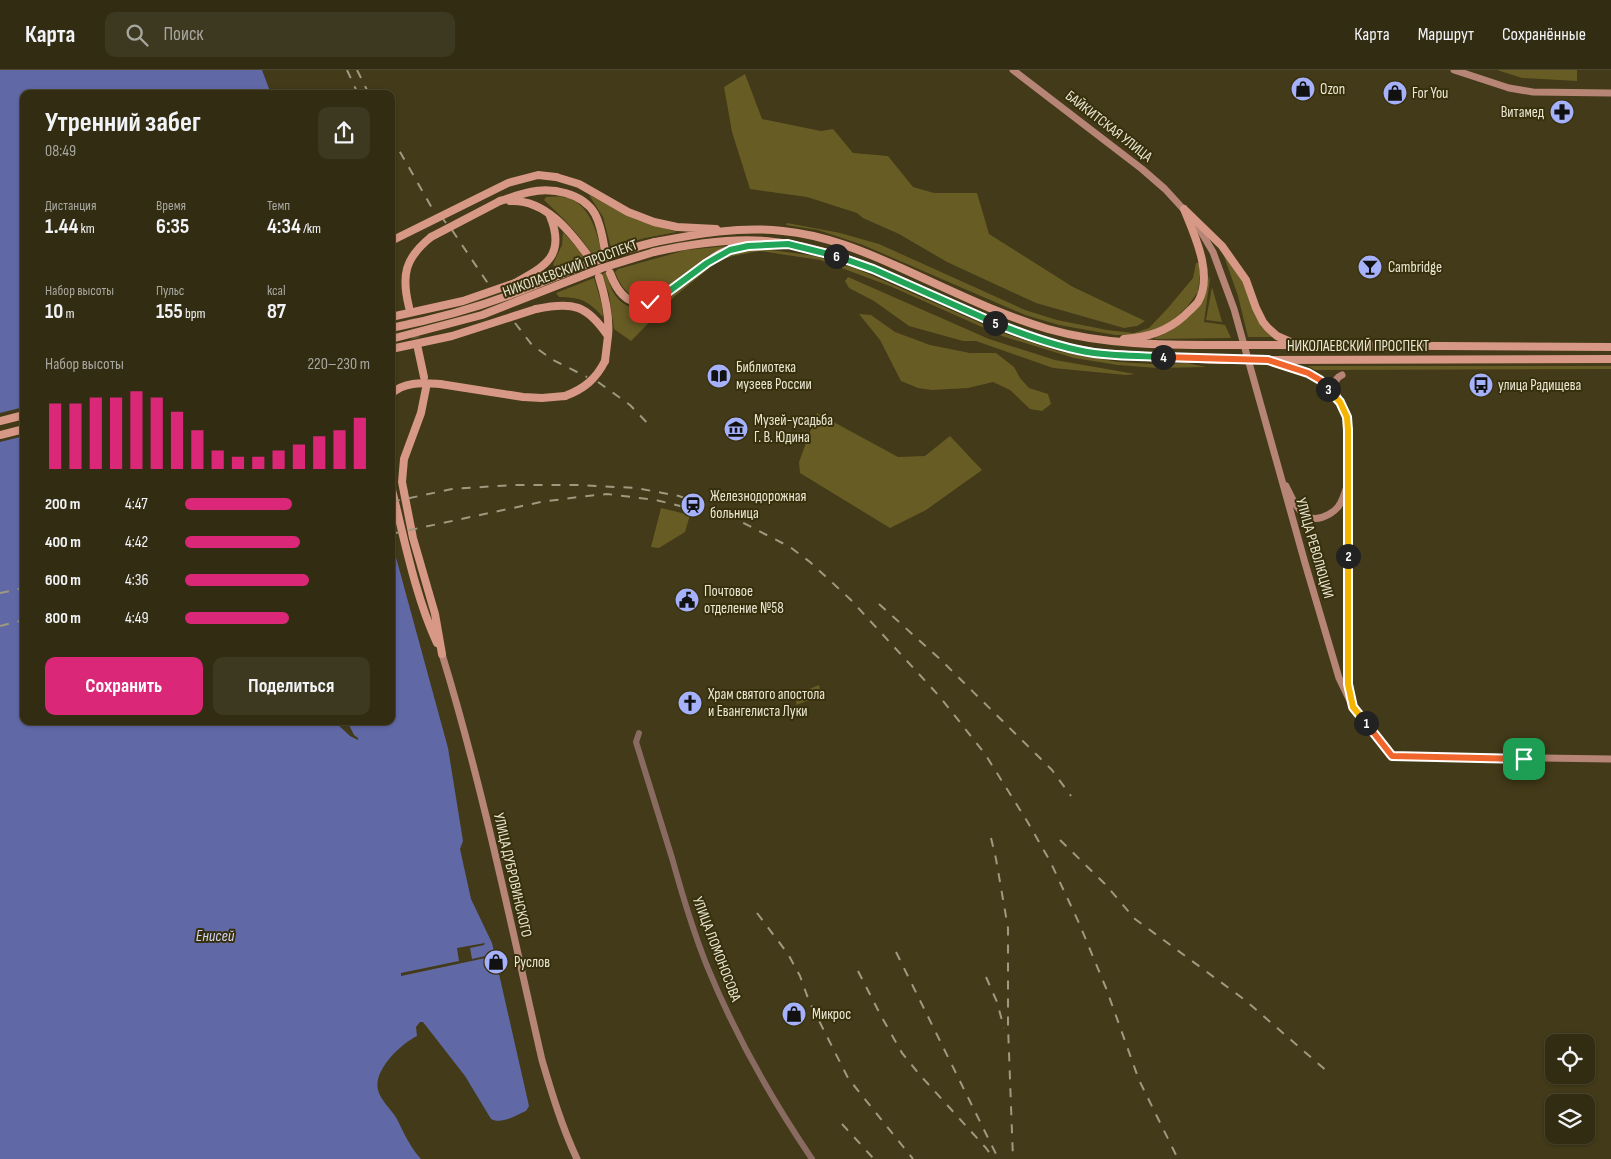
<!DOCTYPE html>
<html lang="ru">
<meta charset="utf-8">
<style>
body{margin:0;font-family:"Sofia Sans Condensed",sans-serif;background:#3d3820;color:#f1f3f6;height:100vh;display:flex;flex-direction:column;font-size:19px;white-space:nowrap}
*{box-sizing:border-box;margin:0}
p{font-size:16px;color:#a8a79f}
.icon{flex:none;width:28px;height:28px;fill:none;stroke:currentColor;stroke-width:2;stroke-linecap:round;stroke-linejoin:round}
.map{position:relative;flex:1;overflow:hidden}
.drawer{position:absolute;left:20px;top:20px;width:375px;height:635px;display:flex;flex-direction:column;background:#322c12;border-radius:10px;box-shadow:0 1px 4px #0004,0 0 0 1px #4d4832}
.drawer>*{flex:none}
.controls{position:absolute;left:1545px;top:964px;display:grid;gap:10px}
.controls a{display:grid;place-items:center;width:50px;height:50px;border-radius:10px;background:#322c12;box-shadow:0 1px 4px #0004,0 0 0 1px #4d4832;font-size:25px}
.pin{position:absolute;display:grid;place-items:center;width:42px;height:42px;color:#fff;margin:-21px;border-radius:10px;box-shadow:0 2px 8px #0006}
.km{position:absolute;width:25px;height:25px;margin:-12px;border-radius:50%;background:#222;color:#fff;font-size:14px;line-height:25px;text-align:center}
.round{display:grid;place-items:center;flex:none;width:52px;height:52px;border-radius:10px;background:#3d3820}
.summary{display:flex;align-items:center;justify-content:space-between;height:85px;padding:0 25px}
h1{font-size:28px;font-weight:700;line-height:38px}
.figures{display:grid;grid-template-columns:repeat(3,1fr);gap:8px;height:85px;padding:5px 25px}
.figures div{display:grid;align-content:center}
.figures b{font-size:21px;font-weight:700}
.figures small{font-size:14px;font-weight:400}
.figures p{font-size:14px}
.chart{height:140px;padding:10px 25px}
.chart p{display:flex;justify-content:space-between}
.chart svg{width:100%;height:90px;margin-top:5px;stroke:#db2777;stroke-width:6}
.action{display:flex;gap:10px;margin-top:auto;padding:10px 25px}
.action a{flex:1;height:58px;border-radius:10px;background:#db2777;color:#fff;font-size:20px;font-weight:700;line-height:58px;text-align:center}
.action a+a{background:#3d3820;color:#f1f3f6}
ul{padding:0 25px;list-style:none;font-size:16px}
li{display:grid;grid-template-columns:80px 60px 1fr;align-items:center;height:38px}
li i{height:12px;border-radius:6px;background:#db2777}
header{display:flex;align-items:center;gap:30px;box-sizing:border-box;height:70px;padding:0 25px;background:#322c12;border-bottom:1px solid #4d4832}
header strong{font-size:24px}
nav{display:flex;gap:28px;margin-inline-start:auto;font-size:18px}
.search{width:350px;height:45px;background:#3d3820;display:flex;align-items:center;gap:12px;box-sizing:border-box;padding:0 18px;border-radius:10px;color:#a8a79f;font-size:19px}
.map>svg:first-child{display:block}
</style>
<header>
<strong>Карта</strong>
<div class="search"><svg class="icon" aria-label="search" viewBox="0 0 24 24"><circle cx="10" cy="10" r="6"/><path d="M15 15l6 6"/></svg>Поиск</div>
<nav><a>Карта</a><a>Маршрут</a><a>Сохранённые</a></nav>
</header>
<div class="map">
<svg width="1611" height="1089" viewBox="0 0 1611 1089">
<rect width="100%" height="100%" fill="#423a18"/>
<path fill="#685c25" d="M1497,0H1577V11L1522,8Z
M745,4L762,49L821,61L833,59L853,83L888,86L913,117L934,123H977L989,164L1073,217L1145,251L1137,256L1124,258L1036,233L947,192L899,164L863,148L857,143L807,127L750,119L732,62L724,17Z
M589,125L637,150L677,162L645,168L611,178L603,147Z
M546,127C551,127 557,126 562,127C588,130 597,160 601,181L592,184C579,164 562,147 544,130Z
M787,153L840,163L879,174L1025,240L1057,250L1107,260L1134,263L1149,258L1168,238L1193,208L1196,193H1200V203L1198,222L1187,237L1174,249L1160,261L1148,265H1115L1059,255L1025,245L863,175L818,160L786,155Z
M563,162L585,187L556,199L553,194L562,175Z
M727,176L709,185L661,223C637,233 624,226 615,202L618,199L686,180Z
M763,179L816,186L857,199L1003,263L1057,281L1118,292L1152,294L1187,293L1206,297L1157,298L1118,295L1074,288L1002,266L890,216L820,190L760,181L733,186L718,191L675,226L631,271L614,259L609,224L602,204L606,202C610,218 617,236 636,238C666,241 690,205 714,192C729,183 746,181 763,179Z
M1223,183L1241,208L1261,256L1273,267H1248L1238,226Z
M1209,206L1210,209L1204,252L1225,255L1231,268L1154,269C1158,266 1163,265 1168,262C1189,250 1205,231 1209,206Z
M848,207L989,269L1055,290L1135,304L1126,305L1053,298L976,271H963L909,256L874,231L849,218L845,211Z
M594,208L602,235L603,247C589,231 580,227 559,227L556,223Z
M1212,217L1222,252L1206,250Z
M859,244L871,245L895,262L930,275L970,283H996L1014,297L1020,308L1029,318L1048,324L1051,334L1042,341L1030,339L1010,320L993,312L968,318L932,320L918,318L901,311L880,270Z
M1308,296H1611V299L1315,300Z
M817,343L898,387L925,386L950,366L982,400L926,440L890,458L800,403L799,392Z
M661,438L690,445L685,462L659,478L651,477Z
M819,615L821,626L796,635L797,624Z"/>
<path fill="#6068a5" d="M0,0H262L271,24H24V651H334L350,666L358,670V668L354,665L347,651H391V469L448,678L463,771L460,779L471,829L492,873L529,1036L526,1041C516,1045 502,1055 491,1049L465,1006L423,952H420L416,957L417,966C401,974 373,1000 378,1020C381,1031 391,1039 397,1049C404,1063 410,1077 421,1089H0Z"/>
<path fill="#423a18" d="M24,337V366L0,372V343Z
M485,873L484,875L470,878L472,889L494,884L495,886L401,906V903L459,891L457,878Z"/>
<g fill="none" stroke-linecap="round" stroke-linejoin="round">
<path stroke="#5b5434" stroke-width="8" stroke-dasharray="8 4" stroke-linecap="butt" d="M409,237L418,279"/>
<path stroke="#8a6b61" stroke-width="6" d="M639,663L636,672C648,711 660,749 672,788C682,824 693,861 707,896C734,962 772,1030 812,1089"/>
<path stroke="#b68576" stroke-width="7" d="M1013,0L1142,99L1165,119L1187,143
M1454,0L1509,18L1533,22L1611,23
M1197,155L1213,182L1234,239L1305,493L1339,608L1353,637L1392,686L1611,689
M1271,291L1308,303L1320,310L1338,329
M1342,305C1325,312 1344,336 1347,347C1348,351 1348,356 1348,360V614L1350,624
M1286,416C1291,426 1296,439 1306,446C1316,452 1330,446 1338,437C1342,432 1344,425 1346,419
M442,584C483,718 511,855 542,990C552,1024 562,1057 577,1089"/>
<path stroke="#d79886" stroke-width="8" d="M556,107L579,114L628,142L654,152L677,157L716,159
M500,131C510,128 520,124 530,122C552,117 583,123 595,144C601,155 603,169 605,181
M510,131C545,129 570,161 589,187
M1185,140L1222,176L1246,210L1256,238L1263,252L1268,258L1277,266L1295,274
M655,172C697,164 740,156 783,161C825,165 863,181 901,198C950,220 997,244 1048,259C1104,275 1163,275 1221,275
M654,182C690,174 729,168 766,171C863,179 945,239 1036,269C1097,289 1160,287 1223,290
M610,203C635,271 686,202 719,184C734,176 751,177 768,175
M599,207C605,226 610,247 608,266
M515,213C546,196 566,185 550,146
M409,237C401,205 405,188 431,167
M536,239C573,231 587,235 608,266L605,291
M1124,269C1148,267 1166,262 1184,246C1188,242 1194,237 1198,232C1214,205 1194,164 1184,139
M1270,275L1611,277
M418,279L424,307
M1268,290L1611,289
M440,314L523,327L542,328L565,326
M426,318L421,343L404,389L402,412L413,468L435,544L442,584
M0,351L24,345
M0,365L24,359
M391,416C404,467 415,526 437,573"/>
<path stroke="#9f997f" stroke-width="2" stroke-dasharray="9 9" stroke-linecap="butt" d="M347,0L358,24
M357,0L369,24
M391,66L432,138L437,142
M443,149L446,153
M452,160L489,215
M515,253L532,275L553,290L587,307
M598,312L630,335L652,358
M391,432L452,419L513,415H578L636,418L679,426L728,445L790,477L810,492L851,530L940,627L985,684L1027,751L1050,791L1079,853L1106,918L1139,1010L1178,1089
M391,464L541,432L578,427L607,424L656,430L700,441
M0,523L24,518
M879,534L941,590L1052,700L1071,726
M0,556L24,550
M991,768L996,789L1008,858V956L1013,1089
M1060,770L1105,814L1135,849L1245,930L1329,1003
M757,843L788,884L800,906L809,931L848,1008L913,1089
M896,882L997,1086
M858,901L880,944L902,983L920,1005L986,1078L994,1089
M986,907L997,932L1004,958
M842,1054L874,1089"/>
<path stroke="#d79886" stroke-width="8" d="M431,167L500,131
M391,171L508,113L538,105L556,107
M391,247L463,231L515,213
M391,258C436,249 480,237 523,220C567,203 609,183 655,172
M391,269L482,245L602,198L654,182
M1221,275H1270
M391,279L452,266L536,239
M1223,290H1268
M391,324C405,311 423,313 440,314
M565,326C584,319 596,309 605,291"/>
</g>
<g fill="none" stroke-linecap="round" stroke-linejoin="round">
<defs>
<path id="split-1" d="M1366,653L1392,686L1524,689"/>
<path id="split-2" d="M1348,486V614L1353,637L1366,653"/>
<path id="split-3" d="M1328,319L1340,332L1347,347L1348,360V486"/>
<path id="split-4" d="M1163,287L1268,290L1308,303L1320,310L1328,319"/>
<path id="split-5" d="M995,253C1027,266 1060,278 1094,283C1117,286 1140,286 1163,287"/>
<path id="split-6" d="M836,186L873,199L995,253"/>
<path id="split-7" d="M650,232L668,222L707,193L730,180L748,176L788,174L836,186"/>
</defs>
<use href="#split-1" stroke="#fff" stroke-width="10"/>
<use href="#split-2" stroke="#fff" stroke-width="10"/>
<use href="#split-3" stroke="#fff" stroke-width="10"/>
<use href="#split-4" stroke="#fff" stroke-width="10"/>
<use href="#split-5" stroke="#fff" stroke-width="10"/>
<use href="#split-6" stroke="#fff" stroke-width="10"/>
<use href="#split-7" stroke="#fff" stroke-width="10"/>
<use href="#split-1" stroke="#f0652b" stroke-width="6"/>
<use href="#split-2" stroke="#f5b400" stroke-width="6"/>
<use href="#split-3" stroke="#f5b400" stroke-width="6"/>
<use href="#split-4" stroke="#f0652b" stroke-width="6"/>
<use href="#split-5" stroke="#22a559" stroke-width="6"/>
<use href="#split-6" stroke="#22a559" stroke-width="6"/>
<use href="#split-7" stroke="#22a559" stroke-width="6"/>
</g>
<defs>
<symbol id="shop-disc" viewBox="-11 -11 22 22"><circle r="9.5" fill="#a6b1fc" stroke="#38300d"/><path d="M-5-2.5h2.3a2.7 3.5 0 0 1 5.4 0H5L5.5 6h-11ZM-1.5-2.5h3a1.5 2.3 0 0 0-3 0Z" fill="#111"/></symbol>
<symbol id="pharmacy-disc" viewBox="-11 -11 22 22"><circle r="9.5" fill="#a6b1fc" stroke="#38300d"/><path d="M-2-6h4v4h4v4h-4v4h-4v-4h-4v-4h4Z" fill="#111"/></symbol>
<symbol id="bar-disc" viewBox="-11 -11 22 22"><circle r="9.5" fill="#a6b1fc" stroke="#38300d"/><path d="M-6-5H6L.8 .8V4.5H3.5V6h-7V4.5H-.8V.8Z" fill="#111"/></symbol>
<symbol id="library-disc" viewBox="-11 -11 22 22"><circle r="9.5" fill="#a6b1fc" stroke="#38300d"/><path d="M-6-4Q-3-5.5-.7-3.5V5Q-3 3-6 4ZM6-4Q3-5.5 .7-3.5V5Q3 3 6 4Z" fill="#111"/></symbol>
<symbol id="bus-disc" viewBox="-11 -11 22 22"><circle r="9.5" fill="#a6b1fc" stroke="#38300d"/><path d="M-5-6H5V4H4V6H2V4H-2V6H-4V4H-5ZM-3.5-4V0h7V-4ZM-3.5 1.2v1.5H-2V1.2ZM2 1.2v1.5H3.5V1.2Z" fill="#111"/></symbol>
<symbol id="museum-disc" viewBox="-11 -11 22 22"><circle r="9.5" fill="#a6b1fc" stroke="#38300d"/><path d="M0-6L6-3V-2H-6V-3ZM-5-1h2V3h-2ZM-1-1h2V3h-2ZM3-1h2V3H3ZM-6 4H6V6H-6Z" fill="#111"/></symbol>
<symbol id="station-disc" viewBox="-11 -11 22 22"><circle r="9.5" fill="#a6b1fc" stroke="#38300d"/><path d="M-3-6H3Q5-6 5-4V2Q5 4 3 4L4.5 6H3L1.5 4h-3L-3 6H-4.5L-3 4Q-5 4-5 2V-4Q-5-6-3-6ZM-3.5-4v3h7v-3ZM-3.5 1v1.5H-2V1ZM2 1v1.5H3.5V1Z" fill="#111"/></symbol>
<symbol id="civic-disc" viewBox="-11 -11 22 22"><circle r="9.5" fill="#a6b1fc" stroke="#38300d"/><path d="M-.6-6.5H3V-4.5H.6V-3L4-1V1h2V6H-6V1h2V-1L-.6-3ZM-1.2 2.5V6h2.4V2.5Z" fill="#111"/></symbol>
<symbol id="church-disc" viewBox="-11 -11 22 22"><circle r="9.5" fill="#a6b1fc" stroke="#38300d"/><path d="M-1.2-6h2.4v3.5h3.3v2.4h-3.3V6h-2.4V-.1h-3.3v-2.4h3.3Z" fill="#111"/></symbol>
</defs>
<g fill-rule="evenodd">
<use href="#shop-disc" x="1289" y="5" width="28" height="28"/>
<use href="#shop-disc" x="1381" y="9" width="28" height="28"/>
<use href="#pharmacy-disc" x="1548" y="28" width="28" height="28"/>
<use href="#bar-disc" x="1356" y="183" width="28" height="28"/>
<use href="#library-disc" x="705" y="292" width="28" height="28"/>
<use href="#bus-disc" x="1467" y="301" width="28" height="28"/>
<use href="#museum-disc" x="722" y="345" width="28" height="28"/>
<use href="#station-disc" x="679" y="421" width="28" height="28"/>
<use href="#civic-disc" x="673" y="516" width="28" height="28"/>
<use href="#church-disc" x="676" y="619" width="28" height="28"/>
<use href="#shop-disc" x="482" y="878" width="28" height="28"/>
<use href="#shop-disc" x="780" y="930" width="28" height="28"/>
</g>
<g text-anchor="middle" stroke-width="4" stroke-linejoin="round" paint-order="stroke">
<g font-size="15" fill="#ebe7d3" stroke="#38300d" text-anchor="start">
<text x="1320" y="24">Ozon</text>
<text x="1412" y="28">For You</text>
<text x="1544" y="47" text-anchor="end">Витамед</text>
<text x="1388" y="202">Cambridge</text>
<text x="736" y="302">Библиотека<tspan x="736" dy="17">музеев России</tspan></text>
<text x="1498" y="320">улица Радищева</text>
<text x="754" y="355">Музей-усадьба<tspan x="754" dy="17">Г. В. Юдина</tspan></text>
<text x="710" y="431">Железнодорожная<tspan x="710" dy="17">больница</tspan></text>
<text x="704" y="526">Почтовое<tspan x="704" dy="17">отделение №58</tspan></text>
<text x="708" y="629">Храм святого апостола<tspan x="708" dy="17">и Евангелиста Луки</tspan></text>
<text x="514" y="897">Руслов</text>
<text x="812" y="949">Микрос</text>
</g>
<g font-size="15" fill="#ebe7d3" stroke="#38300d">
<text transform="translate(1109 56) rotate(38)" y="5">БАЙКИТСКАЯ УЛИЦА</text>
<text transform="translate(570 198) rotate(-20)" y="5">НИКОЛАЕВСКИЙ ПРОСПЕКТ</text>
<text x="1358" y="281">НИКОЛАЕВСКИЙ ПРОСПЕКТ</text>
<text transform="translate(1315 478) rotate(74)" y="5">УЛИЦА РЕВОЛЮЦИИ</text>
<text transform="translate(513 805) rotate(77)" y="5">УЛИЦА ДУБРОВИНСКОГО</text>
<text transform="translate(717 879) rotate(69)" y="5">УЛИЦА ЛОМОНОСОВА</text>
</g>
<g font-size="16" font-style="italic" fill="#cfd6fa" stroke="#38300d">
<text x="215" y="871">Енисей</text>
</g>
</g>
</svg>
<div class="controls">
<a><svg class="icon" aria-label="locate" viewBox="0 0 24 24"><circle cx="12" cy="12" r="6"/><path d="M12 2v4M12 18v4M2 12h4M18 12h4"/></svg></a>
<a><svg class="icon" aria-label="layers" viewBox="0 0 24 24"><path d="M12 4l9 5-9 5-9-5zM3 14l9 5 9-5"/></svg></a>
</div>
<div class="pin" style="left:1524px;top:689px;background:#1e9e55"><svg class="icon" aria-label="arrive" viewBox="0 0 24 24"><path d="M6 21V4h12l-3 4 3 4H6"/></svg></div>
<div class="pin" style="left:650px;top:232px;background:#d93025"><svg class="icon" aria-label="check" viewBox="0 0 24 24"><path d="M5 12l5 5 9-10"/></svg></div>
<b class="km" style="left:1366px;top:653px">1</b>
<b class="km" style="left:1348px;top:486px">2</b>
<b class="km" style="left:1328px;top:319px">3</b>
<b class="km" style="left:1163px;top:287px">4</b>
<b class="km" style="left:995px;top:253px">5</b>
<b class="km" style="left:836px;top:186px">6</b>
<section class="drawer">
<div class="summary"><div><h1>Утренний забег</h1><p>08:49</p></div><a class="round"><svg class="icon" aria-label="share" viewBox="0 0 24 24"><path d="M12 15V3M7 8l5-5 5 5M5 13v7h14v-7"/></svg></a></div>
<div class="figures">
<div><p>Дистанция</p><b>1.44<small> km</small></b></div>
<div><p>Время</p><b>6:35</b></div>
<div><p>Темп</p><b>4:34<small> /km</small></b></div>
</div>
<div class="figures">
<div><p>Набор высоты</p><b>10<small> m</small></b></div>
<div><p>Пульс</p><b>155<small> bpm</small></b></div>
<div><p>kcal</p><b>87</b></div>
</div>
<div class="chart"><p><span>Набор высоты</span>220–230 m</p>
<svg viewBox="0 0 160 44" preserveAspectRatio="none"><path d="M5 44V12M15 44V12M25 44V9M35 44V9M45 44V6M55 44V9M65 44V16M75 44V25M85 44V35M95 44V38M105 44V38M115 44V35M125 44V32M135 44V28M145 44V25M155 44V19"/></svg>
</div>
<ul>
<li><b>200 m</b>4:47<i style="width:58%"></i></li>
<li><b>400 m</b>4:42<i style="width:62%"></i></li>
<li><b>600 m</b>4:36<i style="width:67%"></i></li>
<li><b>800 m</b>4:49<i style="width:56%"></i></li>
</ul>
<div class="action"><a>Сохранить</a><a>Поделиться</a></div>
</section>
</div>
